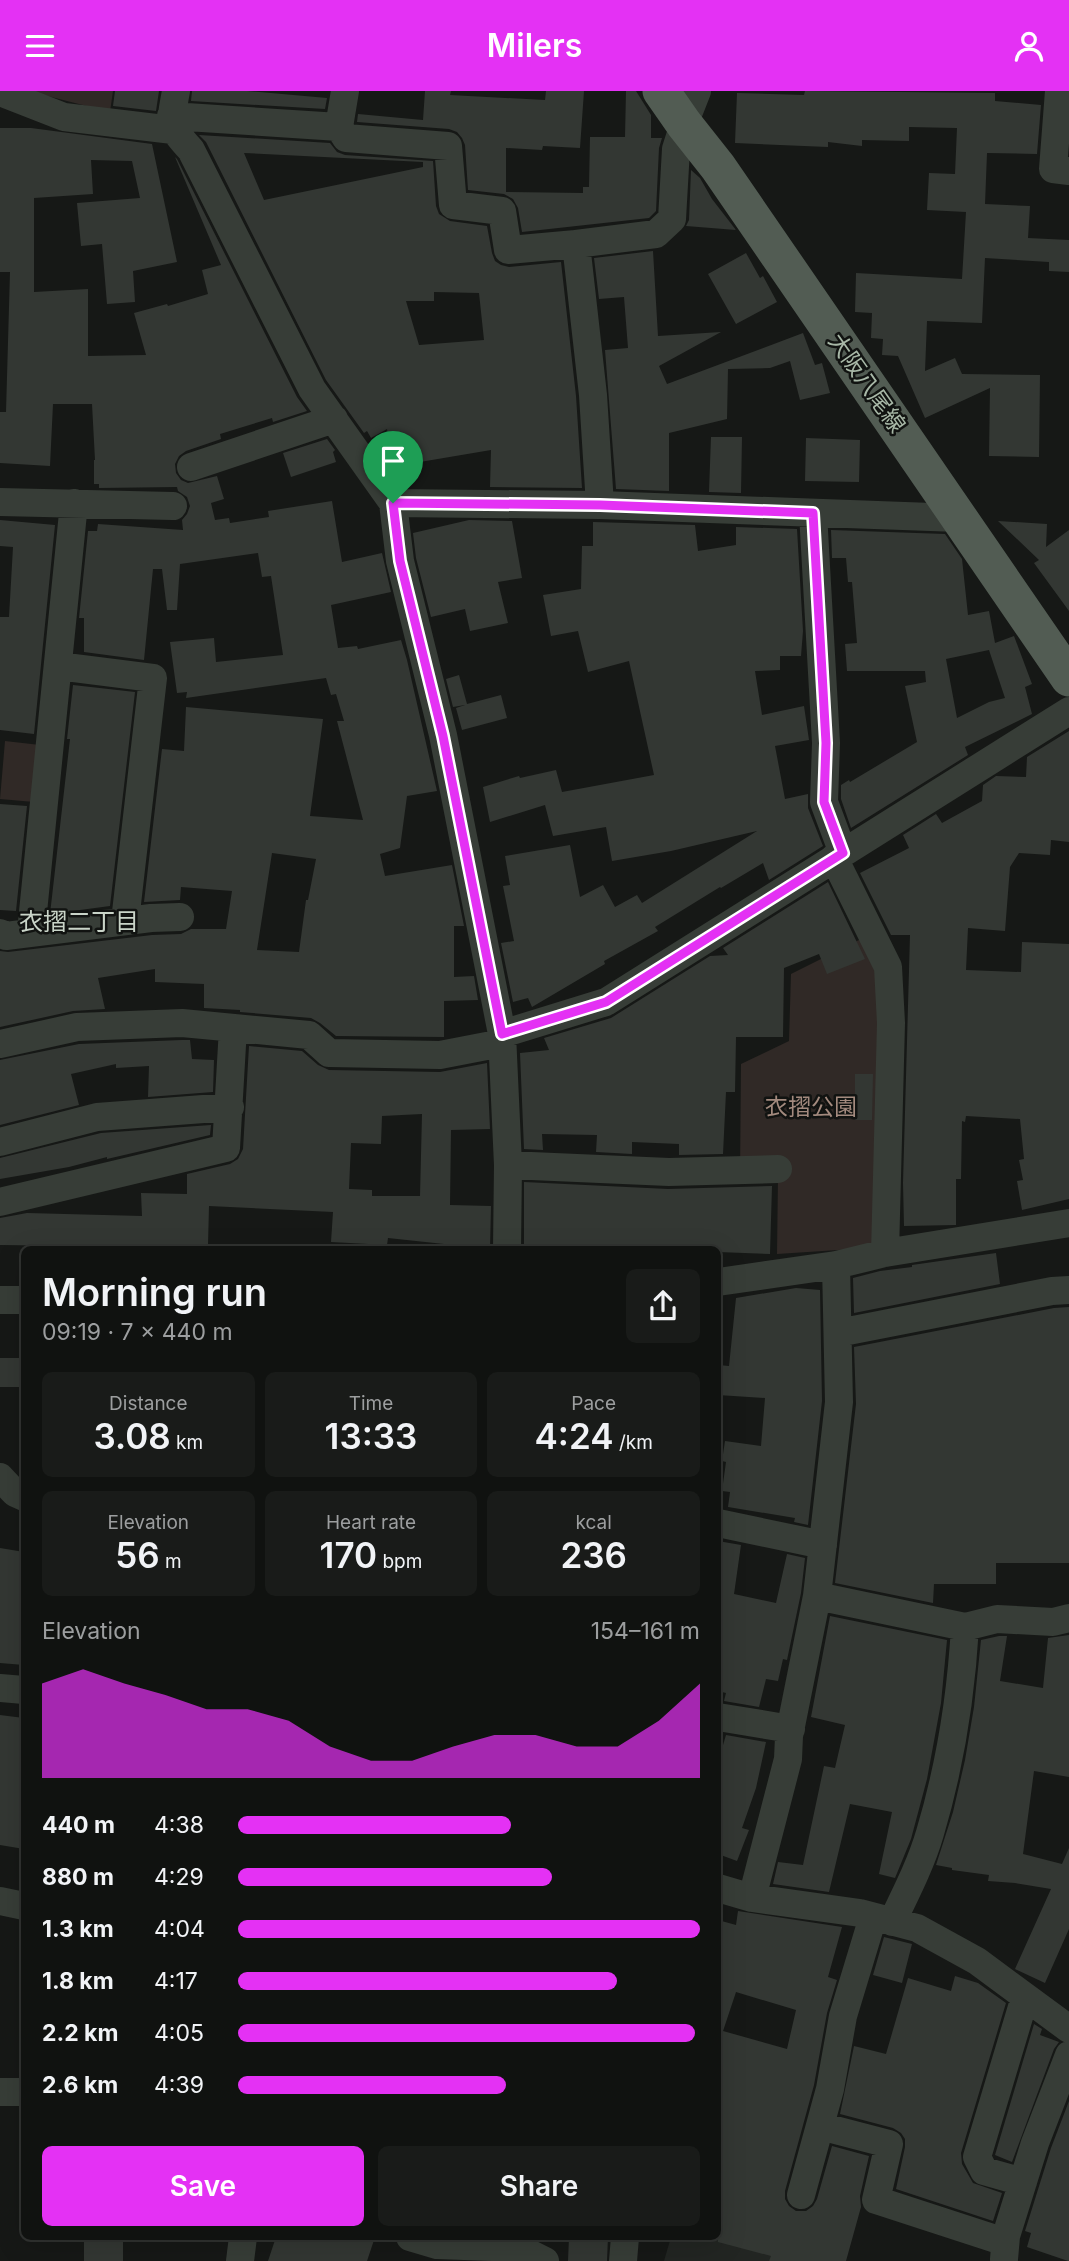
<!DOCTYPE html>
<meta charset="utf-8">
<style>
body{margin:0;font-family:Inter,"Noto Sans JP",sans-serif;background:#191b19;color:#f1f3f6;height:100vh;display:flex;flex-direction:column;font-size:26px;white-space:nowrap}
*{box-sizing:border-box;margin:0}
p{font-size:23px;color:#9c9e9f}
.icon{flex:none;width:38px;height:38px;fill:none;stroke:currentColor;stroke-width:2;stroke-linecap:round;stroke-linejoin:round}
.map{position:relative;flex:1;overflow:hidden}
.sheet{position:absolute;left:21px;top:1155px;width:700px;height:994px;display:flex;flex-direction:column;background:#101210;border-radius:10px;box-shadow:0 7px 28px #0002,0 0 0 2px #303230}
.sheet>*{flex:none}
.pin{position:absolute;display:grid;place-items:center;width:60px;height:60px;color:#fff;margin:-72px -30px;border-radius:50% 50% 50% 0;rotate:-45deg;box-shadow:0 0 7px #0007}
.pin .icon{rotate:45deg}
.round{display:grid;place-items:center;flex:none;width:74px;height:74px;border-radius:10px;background:#191b19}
.head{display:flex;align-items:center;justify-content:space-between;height:119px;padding:0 21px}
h1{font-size:38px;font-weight:600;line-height:52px}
.metrics{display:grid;grid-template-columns:repeat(3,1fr);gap:10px;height:119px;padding:7px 21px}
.metrics div{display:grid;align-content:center;border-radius:10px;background:#191b19;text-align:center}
.metrics b{font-size:35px;font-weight:600}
.metrics small{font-size:19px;font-weight:400}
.metrics p{font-size:19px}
.chart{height:196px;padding:14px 21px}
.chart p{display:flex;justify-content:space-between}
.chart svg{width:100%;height:126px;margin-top:7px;fill:#e431f4;opacity:.7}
.button{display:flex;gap:14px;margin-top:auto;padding:14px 21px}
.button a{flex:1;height:80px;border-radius:10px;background:#e431f4;color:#fff;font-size:28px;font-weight:600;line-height:80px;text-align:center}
.button a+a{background:#191b19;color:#f1f3f6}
ul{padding:0 21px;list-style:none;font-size:23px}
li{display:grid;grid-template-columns:112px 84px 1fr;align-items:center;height:52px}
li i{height:18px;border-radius:9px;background:#e431f4}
header{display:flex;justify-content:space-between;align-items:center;height:91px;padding:0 21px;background:#e431f4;color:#fff;font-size:32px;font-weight:600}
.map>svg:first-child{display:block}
</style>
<header><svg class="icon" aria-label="menu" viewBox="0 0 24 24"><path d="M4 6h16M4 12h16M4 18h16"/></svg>Milers<svg class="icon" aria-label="person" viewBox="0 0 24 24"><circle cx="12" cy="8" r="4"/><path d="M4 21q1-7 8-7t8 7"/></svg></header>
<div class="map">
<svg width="1069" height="2170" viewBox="0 0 1069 2170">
<rect width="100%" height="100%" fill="#161816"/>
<path fill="#222522" d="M718,2101L797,2123L821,2170H664L671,2146H718Z"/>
<path fill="#302926" d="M28,0H113L110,21Z
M5,650L40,654L34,711L0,708Z
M865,846L880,876L879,1151L869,1157L777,1163L778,1086H740L741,973L789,950L791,883Z"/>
<path fill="#333733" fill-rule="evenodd" d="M115,0H159L156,20L113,15Z
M192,0H247L327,7L325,18L191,10Z
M425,0H451L450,4L545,9L546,0H584L580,57L543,55L542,59L506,57V101L583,102V96H589L590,46H625L626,0H636L651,24V47H662L659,57L656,120L649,127L522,141L518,117L513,108L504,103L468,99L465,54L462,47L457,41L449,38L357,31L358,23L423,29Z
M805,0L995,2V10L1041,14L1037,63L987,62L985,113L1030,115L1028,147L1069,149V181L1049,180V171L985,167L982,232L927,230L925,280L955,267L962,283L1040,284L1039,366L989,365L990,297L925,327L898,265L882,264L883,248L871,247L872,222L855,221L856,182L962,188L966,121L927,119L929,82L955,83L957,37L909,36V50L862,49V55L828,51V56L735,52L737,2L804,4Z
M0,37H31L152,53L177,171L133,180L135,211L107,213L102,153L81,155L77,112L140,107L132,70L91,69L93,103L34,107V201L88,198V265L146,264L134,222L167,213L168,215L208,203L202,179L221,174L175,66L177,68L297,306L307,320L273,331L272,327L220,343L221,348L186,360L179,365L175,373L176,382L181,389L188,392L217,385L224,408L211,412L215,429L229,427L230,432L269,426L268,420L332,410L342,471L382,462L391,501L331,514L338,557L357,555L358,558L401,549L407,569L437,700L407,705L400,757L380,763L385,785L452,774L464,835H454V886L474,885L478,909L444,910V946L336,945L320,932L311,927L240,921V919L204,917V893L155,891V878L98,887L105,918L73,920L0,936V860L8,861L152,844L181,843L191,838H226L232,800L181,796L180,809L144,811L162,658L184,660L186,616L323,628L310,725L363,729L337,630H344L336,603L331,604L326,587L186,607L187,601L177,602L170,551L214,547L216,571L283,564L271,485L262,486L258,462L180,473L177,519H167L162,478H153L144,569L84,561V527H79L88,440H97L98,433L183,439L182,429L187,423L190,415L187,406L178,400L177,396L99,397V393H94V369H95L92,313H53L50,375L0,372V321H6L10,181H0ZM272,762L316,768L308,809H306L299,861L257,859Z
M199,44L330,52L337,61L345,64L433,70L436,115L439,123L450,130L487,135L492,162L495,170L501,174L509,176L561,171L576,305L582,397L490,396L491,359L420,371L418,362L392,366L387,338L371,347L367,340L364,342L326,289L206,51ZM244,62L423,71V76L264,109ZM434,201L479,202L484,249L419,254L406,210H434Z
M691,79L700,87L712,108L736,139L686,135L689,129Z
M653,160L658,245L721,241L659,275L667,293L803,242L815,274L822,272L830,302L800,309L790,270L770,277L728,278L727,328L669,342V400L616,398L605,259L628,257L624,206L599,208L594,167Z
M746,162L760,187L763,185L777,211L736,233L708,183Z
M711,346H742L741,402L709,401Z
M806,347L860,349L859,391L805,390Z
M327,348L335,359L333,361L336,371L291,386L283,362Z
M0,429L55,434L34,643L0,639V526H9L13,456L0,455Z
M469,429L512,430L522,487L498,491L508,532L470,540L465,518L431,526L416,467L413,442Z
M998,430L1047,433L1046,456L1069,439V520L1034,472L1039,469Z
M593,431L695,434L698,460L736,454V436L797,438L803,540L801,565H780V579L755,580L762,624L804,615L809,649L775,655L785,708L808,703V717L823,755L769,789L763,772L721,797L720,796L655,836L658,840L604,870L605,873L532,916L528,907L513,911L501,852L514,850L503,795L510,794L505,765L570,754L580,806L603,794L615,816L637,804L642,812L757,740L671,760L612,770L606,736L553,745L545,714L490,731L483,696L519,685L520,687L556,679L562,701L654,684L629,570L588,581L578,540L551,545L543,504L581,498L582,455H593Z
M831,439L945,443L962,468L968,524L989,520L995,552L1014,545L1032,593L1025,596L1032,623L965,656L968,664L851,737L841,708V694L849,689L850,691L917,651L905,595L926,591L925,580H847L845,553L857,552L852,491H848L846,467H832ZM989,559L1005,607L989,611L957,627L946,568Z
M459,584L467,613L501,604L507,627L462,639L456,617L465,614L453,616L446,588Z
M73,594L135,601L110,815L50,823L70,648H67Z
M1069,640V751L1051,749L1050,764L1019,762L1010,776L1005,840L968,837L966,879L1021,881L1022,851L1069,853V1108L1022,1119L1017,1090L1023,1089L1019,1069L1024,1068L1020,1028L966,1025L965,1031L962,1030L961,1088H956V1134L904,1135L903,1092L910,844H891L860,782L909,757L903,744L936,723L942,732L982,710L983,694L996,685L1026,686L1027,666Z
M0,713L27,715L16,820L0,819Z
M828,791L865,868L827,883L819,863L784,877L783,946H736L735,1001H726L723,1063L679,1064V1053L632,1051V1063L596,1061L597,1044L542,1043L543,1059L524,1058L520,962L549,959L544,947L611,927L710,865L728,864L723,857Z
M182,949H190L192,968L214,969L213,1001L148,1006L149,975L116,977V973L71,983L79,1014L0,1034V969L79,953Z
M249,955L302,960L318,974L329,979L440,981L487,972L490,1038L451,1039L450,1114L491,1115L490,1158H444V1153L388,1147L387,1154L331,1151L333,1121L209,1115L208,1154H154V1158H77L78,1155L0,1154V1127L27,1122L142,1125L141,1102L187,1103V1083L230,1073L238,1068L243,1058ZM422,1023L420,1105H372V1099L349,1098L351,1052L381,1053L382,1025Z
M855,983H873L872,1029H855Z
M211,1034L210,1044L107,1068V1066L69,1076L0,1088V1067L101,1042Z
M524,1091L668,1098L772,1095L770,1163L718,1161V1158H672L673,1155H631V1158H524Z
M996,1162L1000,1193L854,1222L853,1187L880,1180L912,1176V1174Z
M796,1197L820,1199L822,1310L808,1434L794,1431L795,1427L728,1416L730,1401L722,1400L726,1371L722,1370L725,1350L761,1355L765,1307L718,1304V1274L729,1275L736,1207Z
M1069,1216V1472H996V1493H934L933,1512L835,1492L856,1313L854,1256L1054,1217Z
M0,1267H21L20,1296H0Z
M718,1450L741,1454L734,1503L776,1512L787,1463L805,1467L801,1502L787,1569L783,1568L778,1590L766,1588L759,1616L724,1610L726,1602L718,1600Z
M0,1457L24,1461V1574L0,1572Z
M830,1525L947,1549L941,1612L927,1688L911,1748L895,1787L879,1783L892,1721L850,1713L829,1801L773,1793L778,1771L803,1774L824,1675L835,1677L845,1634L811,1626Z
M1069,1544V1686L1034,1680L1023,1763L1062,1773L1069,1757V1838L1045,1892L1015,1878L1051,1798L1015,1792L988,1790L989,1784L952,1779V1777L936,1774L953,1721L965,1669L974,1616L981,1549L999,1545H1007L1000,1590L1043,1597L1048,1547Z
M0,1624L24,1627V1758L0,1754Z
M726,1644L766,1651L756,1697L742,1737L749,1739L737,1770L718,1763V1671Z
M738,1820L842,1836L828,1886L837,1889L827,1922L814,1994L785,2100V2108L789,2115L796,2120H806L813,2115L817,2108L832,2055L869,2065L860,2105L861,2116L846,2170H769L771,2165L718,2151V1829L736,1834ZM736,1901L796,1919L787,1958L723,1940Z
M884,1846L912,1853L902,1892L873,1884Z
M955,1885L978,1892L1006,1912L961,2062L962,2073L973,2092L1002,2102L993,2130L896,2098L905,2056V2048L901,2042L893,2037L840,2023L854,1955L886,1963L908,1887L951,1900Z
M1034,1933L1042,1938L1040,1944L1059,1951L1054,1958L1012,2071L995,2064Z
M1069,2010V2170H1068L1027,2156L1031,2142L1025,2140L1051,2057Z
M84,2146H123V2170H84Z
M276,2146H375L367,2170H268Z
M569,2146H608L607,2170H568Z"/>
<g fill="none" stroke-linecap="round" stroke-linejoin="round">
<path stroke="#373d37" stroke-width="28" d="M176,0C170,33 168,34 191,59L312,298L393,412L400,470L443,644L502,943L508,1074L507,1158
M345,0L339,36L346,47L448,55L453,114L502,120L508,159L576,153L593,304L600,414
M1059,0L1053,78L1069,80
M0,1L64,26L173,39
M171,25L339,36
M576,153L656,143L672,128L676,58L684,33L697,0
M191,376L334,328
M0,411L173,415
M393,412L600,414L959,427
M813,422L826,652L824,711L843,762
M58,575L153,587L125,830
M834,767L888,876L891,932L885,1162
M31,841L74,412
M0,842L6,845L151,827L180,826
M502,943L606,911L1069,620
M0,953L77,936L182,932L309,944L329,962L440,964L502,952
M0,1051L97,1026L230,1016
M508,1074L669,1081L778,1078
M0,1111L226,1057L233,937
M718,1191L836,1174L885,1162L1069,1132
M0,1209H24
M838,1242L1052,1200L1069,1199
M0,1386L15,1402L24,1406
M718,1432L823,1454
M817,1505L965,1536L997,1528L1053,1531L1069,1527
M0,1597L24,1599
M718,1626L791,1638
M718,1797L752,1807L860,1822L917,1837L977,1870L1069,1938
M752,1807L788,1668L789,1645L817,1505L839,1311L836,1174
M0,1810L24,1815
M892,1831C906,1802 921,1773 930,1742C950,1675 961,1606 965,1536
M0,2001H24
M820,2035L889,2053L876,2109L1005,2151
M1023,2091L984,2080L977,2066L1025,1906
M801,2104L830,1998L843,1925L873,1826
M410,2146L437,2154L519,2157L545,2170
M1004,2168L1006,2145L1035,2052L1069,1964
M240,2170L243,2146
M623,2170L625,2146"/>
<path stroke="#525c53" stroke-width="37" d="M661,0L684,33L718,76L1069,587"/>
</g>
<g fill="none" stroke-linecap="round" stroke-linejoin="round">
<defs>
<path id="route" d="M393,412L600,414L813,422L826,652L824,711L843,762L606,911L502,943L443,645L400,470Z"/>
</defs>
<use href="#route" stroke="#fff" stroke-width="14"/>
<use href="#route" stroke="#e431f4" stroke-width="9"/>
</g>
<g text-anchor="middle" stroke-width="5" stroke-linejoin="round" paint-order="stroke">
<g font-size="23" fill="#a8b8a7" stroke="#111311">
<text transform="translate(867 292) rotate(55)" y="8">大阪八尾線</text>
</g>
<g font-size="23" fill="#a38a7e" stroke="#111311">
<text x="811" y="1024">衣摺公園</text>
</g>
<g font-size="24" fill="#c9d4c8" stroke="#111311">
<text x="79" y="839">衣摺二丁目</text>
</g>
</g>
</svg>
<div class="pin" style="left:393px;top:412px;background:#1e9e55"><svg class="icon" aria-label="arrive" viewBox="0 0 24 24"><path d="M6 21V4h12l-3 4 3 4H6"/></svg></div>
<section class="sheet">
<div class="head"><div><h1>Morning run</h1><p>09:19 · 7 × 440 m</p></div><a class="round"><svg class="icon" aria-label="share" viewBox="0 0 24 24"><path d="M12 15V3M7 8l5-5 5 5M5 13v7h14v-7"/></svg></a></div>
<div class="metrics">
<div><p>Distance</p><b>3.08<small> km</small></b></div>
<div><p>Time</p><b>13:33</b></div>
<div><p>Pace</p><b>4:24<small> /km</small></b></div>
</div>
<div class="metrics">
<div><p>Elevation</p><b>56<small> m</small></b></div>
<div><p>Heart rate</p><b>170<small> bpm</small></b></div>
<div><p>kcal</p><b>236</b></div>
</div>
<div class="chart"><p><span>Elevation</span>154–161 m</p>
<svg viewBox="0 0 160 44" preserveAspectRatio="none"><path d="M0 44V11L10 6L20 11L30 15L40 20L50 20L60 24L70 33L80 38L90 38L100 33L110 29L120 29L130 33L140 33L150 24L160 11V44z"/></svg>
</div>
<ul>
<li><b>440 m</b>4:38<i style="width:59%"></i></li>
<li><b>880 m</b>4:29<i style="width:68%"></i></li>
<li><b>1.3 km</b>4:04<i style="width:100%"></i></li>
<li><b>1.8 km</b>4:17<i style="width:82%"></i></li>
<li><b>2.2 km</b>4:05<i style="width:99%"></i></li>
<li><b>2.6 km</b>4:39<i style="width:58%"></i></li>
</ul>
<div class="button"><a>Save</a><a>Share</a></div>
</section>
</div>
